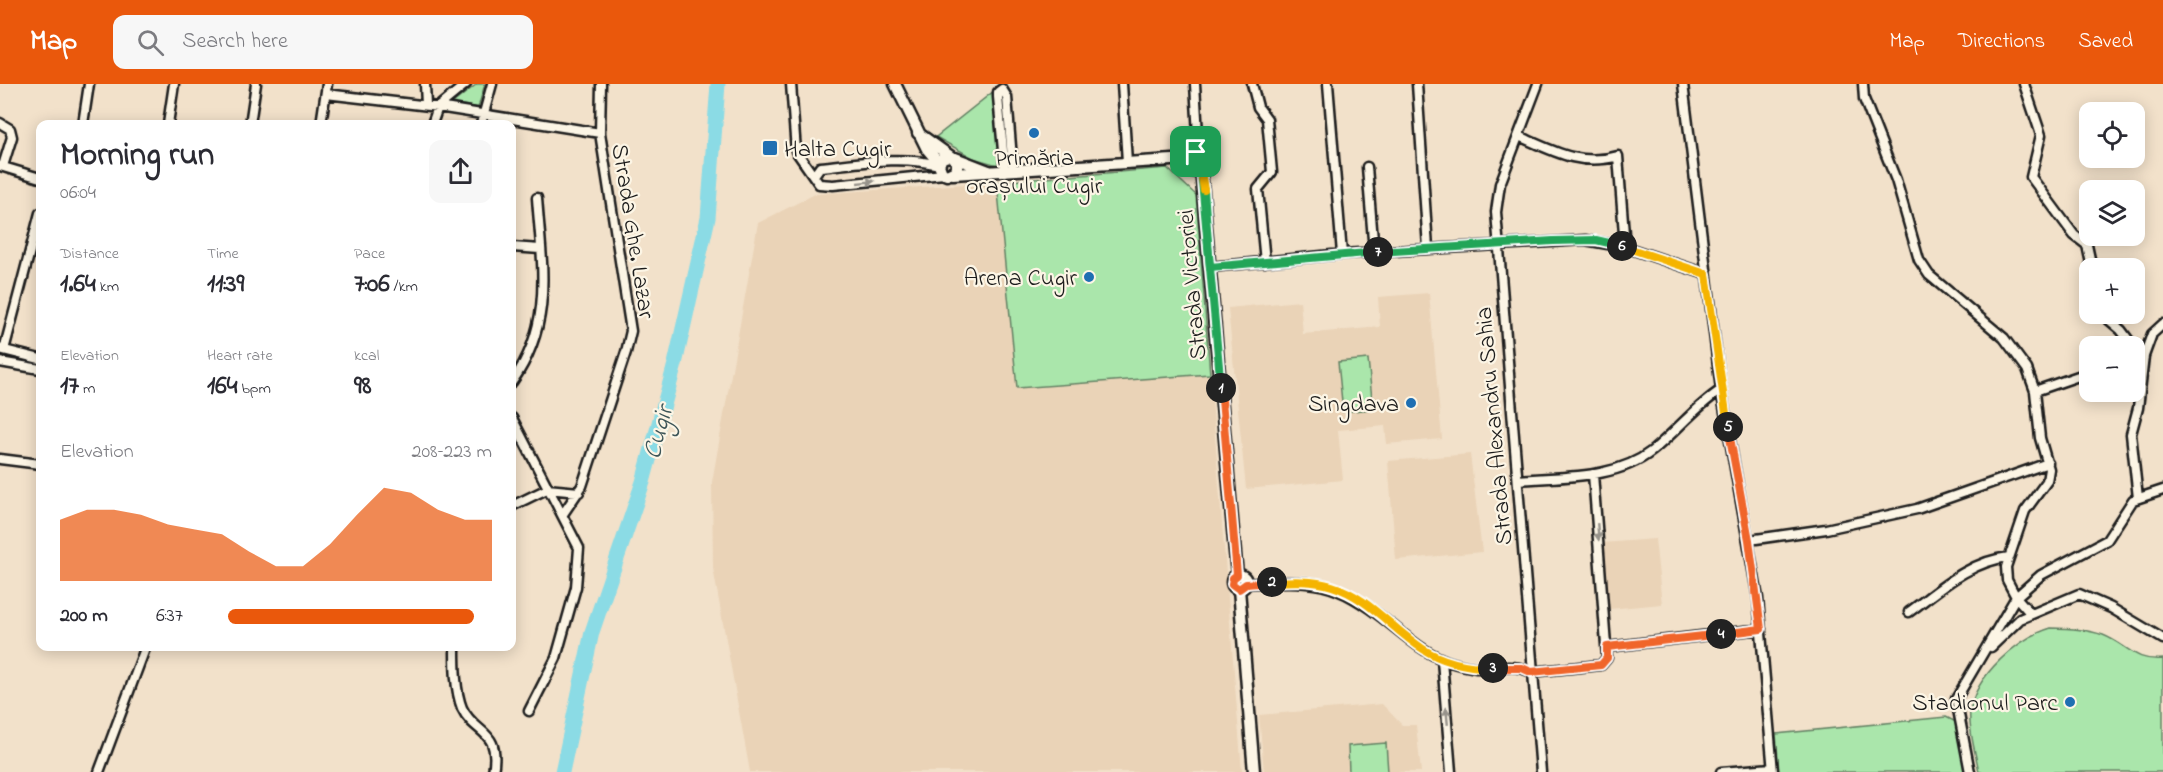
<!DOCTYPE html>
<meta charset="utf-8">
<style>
body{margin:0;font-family:"Indie Flower",sans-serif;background:#f7f7f7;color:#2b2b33;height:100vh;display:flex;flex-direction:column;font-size:22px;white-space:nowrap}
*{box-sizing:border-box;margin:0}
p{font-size:20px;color:#7c7c81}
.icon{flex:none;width:33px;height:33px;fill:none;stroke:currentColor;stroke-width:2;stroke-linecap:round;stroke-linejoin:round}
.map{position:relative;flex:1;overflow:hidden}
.drawer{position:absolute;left:36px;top:36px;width:480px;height:531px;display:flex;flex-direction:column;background:#fff;border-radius:12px;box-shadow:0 3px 15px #0003}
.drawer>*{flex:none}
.buttons{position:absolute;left:2079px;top:18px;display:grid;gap:12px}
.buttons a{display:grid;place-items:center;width:66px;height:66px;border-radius:12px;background:#fff;box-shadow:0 3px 15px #0003;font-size:30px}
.pin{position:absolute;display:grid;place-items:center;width:51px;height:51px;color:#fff;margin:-26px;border-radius:12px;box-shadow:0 3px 9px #0006}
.km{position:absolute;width:30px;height:30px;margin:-15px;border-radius:50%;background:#222;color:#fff;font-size:16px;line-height:30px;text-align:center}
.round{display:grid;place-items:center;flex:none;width:63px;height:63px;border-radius:12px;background:#f7f7f7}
.head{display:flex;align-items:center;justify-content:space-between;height:102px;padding:0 24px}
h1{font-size:33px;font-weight:800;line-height:45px}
.stats{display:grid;grid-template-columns:repeat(3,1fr);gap:9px;height:102px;padding:6px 24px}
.stats div{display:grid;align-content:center}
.stats b{font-size:26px;font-weight:800}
.stats small{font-size:16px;font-weight:400}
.stats p{font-size:16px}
.chart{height:168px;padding:12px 24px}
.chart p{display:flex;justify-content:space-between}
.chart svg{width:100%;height:108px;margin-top:6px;fill:#ea580c;opacity:.7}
ul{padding:0 24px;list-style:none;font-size:20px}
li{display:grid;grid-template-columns:96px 72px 1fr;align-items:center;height:45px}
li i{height:15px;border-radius:8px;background:#ea580c}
header{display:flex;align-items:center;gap:36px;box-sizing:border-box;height:84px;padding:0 30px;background:#ea580c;color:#fff}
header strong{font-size:28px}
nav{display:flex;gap:33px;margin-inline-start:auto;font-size:21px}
.search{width:420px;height:54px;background:#f7f7f7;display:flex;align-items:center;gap:15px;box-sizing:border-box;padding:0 21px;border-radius:12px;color:#7c7c81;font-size:22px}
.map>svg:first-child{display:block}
</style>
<header>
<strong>Map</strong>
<div class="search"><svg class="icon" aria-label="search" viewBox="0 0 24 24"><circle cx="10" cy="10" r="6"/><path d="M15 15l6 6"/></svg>Search here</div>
<nav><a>Map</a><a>Directions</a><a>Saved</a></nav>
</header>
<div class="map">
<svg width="2163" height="688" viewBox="0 0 2163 688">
<rect width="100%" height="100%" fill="#f2e1ca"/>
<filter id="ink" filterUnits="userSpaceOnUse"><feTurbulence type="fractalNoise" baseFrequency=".0167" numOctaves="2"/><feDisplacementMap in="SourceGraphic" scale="12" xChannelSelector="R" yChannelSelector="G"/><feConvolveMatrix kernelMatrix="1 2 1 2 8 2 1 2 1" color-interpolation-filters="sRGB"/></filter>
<g filter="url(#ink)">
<path fill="#ead3b7" d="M997,98L1017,304L1210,290L1242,688H750L713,484L712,398L758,139L815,110Z
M1429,209L1442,355L1387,360L1385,342L1338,346L1343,396L1246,405L1228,224L1300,217L1303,250L1380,243L1378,213Z
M1470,370L1482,468L1396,476L1388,377Z
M1655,455L1662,520L1609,525L1602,459Z
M1382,620L1402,641H1416L1421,688H1264L1259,631Z"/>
<path fill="#aae6ab" stroke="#638164" stroke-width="1.5" d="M477,0H485L478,24L453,19Z
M994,7L1001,82L973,74L936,53Z
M1167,84L1196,111L1210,290L1017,304L997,98Z
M1368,275L1373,325L1343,328L1338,278Z
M2051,544C2069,544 2086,545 2103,551C2128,561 2134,578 2163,575V688H1979C1976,670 1968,646 1970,628C1975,591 2018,554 2051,544Z
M1946,633L1960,640L1967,688H1779L1776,650Z
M1386,659L1388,688H1349L1348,662Z"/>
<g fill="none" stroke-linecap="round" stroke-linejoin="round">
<path stroke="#8bdbe5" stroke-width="15" d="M562,688L592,548L643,398L675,280L708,134L718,0"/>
<defs>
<path id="minor" d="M425,0L426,21
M791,0L796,67L819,100L833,101L944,90
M1122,0L1127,78
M1195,0L1199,68
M1252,0L1258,23L1267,35L1272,88L1258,105L1265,178
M1328,0L1342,170
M1417,0L1428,164
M1538,0L1500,100L1496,128L1541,688
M1683,0L1721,306L1758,514L1773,688
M1863,0L1864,15L1896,96L1919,176L1929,191L2004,254L2027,285L2035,307L2040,354L2049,385L2047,397L2025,427L2006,483L2007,496L2016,513L1956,615L1970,688
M2024,0L2041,51L2031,93L2074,151L2087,161L2092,184
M326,10L438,23L600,49
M0,39L10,45L12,53L3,82
M83,40L89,0
M168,40L174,0
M250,40L256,0
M321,40L327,0
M432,40L438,23L466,0
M481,40L492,0
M1519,52C1553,67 1581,83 1618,72L1625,163
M0,82L40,94
M1367,83L1374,168
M1005,88L998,13V8L1002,5L1007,13L1013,87
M815,90L820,83C859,79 900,71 939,81
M512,163L540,165
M1210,183L1342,170L1585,156L1625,163L1706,190
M2102,230L2121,246L2133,262
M0,265L40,275
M4,266L40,129
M0,278L40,285
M512,298C554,239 542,183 537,114
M2035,307L2090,288
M512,334L579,464L576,503L556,574L529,627
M0,375L40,380
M1518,396C1562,392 1615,396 1652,367C1676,348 1695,323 1721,306
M2138,414L2131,350L2138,324L2144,272L2152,250L2163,240
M512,422L547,405L579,408
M563,430L582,402L626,268L631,247L600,49L601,0
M1749,456L1826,445L1917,425L2048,379
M1246,500C1312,495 1336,496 1389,539C1406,552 1422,567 1442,575C1452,580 1465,582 1477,584C1494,585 1516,579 1531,588
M1909,528C1939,506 1970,477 2009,473
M2031,530L2016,513L2041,491L2107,456L2133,416L2163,406
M455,562C455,582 455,606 462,624C475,652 501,644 493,688
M1607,563L1761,545
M1991,563L2020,535L2079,510L2111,524L2163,555
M1442,576L1451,688
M1531,588L1601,581L1607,574L1593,390
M99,688L146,562
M1721,688L1772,684"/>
<path id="major" d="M895,0L927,65L939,79
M918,49L957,77V86L947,91L942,89L939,81L942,74L949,72
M1187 78a10 10 0 1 1 20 0a10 10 0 1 1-20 0Z
M955,74L991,88
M1201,86L1237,491
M953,90L1188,75
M1232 498a7 7 0 1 1 14 0a7 7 0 1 1-14 0Z
M1239,505L1254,688"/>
</defs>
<use href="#minor" stroke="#1c1c1c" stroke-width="13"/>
<use href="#major" stroke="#1c1c1c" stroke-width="15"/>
<use href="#minor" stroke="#fcf5e5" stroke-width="8"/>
<use href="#major" stroke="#fcf5e5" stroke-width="10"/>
</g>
<defs><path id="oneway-solid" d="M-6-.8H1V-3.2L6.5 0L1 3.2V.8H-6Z" transform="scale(1.5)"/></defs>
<g fill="#97938b">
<use href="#oneway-solid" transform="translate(866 98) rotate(-6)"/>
<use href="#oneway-solid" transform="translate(1598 448) rotate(85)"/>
<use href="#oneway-solid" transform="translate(1447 632) rotate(-95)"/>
</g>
</g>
<g fill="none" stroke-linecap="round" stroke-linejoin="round" filter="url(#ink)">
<defs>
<path id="split-1" d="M1196,68L1204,71L1206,77L1201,86L1221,304"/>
<path id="split-2" d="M1221,304L1237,491L1233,494L1232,500L1239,505L1246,500L1272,498"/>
<path id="split-3" d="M1272,498C1292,497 1313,496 1332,502C1368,513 1392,545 1423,565C1444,579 1468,583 1493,584"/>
<path id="split-4" d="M1493,584H1522L1531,588L1601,581L1607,574V563L1721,550"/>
<path id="split-5" d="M1721,550L1761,545L1749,456L1728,343"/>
<path id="split-6" d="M1622,162L1706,190L1728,343"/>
<path id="split-7" d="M1378,168L1553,157L1596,156L1622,162"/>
<path id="split-8" d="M1204,106L1210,183L1378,168"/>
<path id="split-9" d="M1196,68L1191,70L1187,78L1192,86H1201L1204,106"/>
</defs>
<use href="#split-1" stroke="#fff" stroke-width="12"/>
<use href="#split-2" stroke="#fff" stroke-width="12"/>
<use href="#split-3" stroke="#fff" stroke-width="12"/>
<use href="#split-4" stroke="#fff" stroke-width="12"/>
<use href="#split-5" stroke="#fff" stroke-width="12"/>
<use href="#split-6" stroke="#fff" stroke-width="12"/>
<use href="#split-7" stroke="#fff" stroke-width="12"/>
<use href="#split-8" stroke="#fff" stroke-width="12"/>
<use href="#split-9" stroke="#fff" stroke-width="12"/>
<use href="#split-1" stroke="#22a559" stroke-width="8"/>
<use href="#split-2" stroke="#f0652b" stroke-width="8"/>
<use href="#split-3" stroke="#f5b400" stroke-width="8"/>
<use href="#split-4" stroke="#f0652b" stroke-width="8"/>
<use href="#split-5" stroke="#f0652b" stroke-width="8"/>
<use href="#split-6" stroke="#f5b400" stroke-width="8"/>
<use href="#split-7" stroke="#22a559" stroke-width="8"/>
<use href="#split-8" stroke="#22a559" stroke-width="8"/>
<use href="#split-9" stroke="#f5b400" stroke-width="8"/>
</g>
<g fill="#1f6fb2" stroke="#fcf5e5" stroke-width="2">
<circle cx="1034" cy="49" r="6"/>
<rect x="762" y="56" width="16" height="16" rx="3"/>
<circle cx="1089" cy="193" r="6"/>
<circle cx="1411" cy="319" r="6"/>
<circle cx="2070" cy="618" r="6"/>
</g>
<g text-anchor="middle" stroke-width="4.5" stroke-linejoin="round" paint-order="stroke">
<g font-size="24" fill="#1c1c1c" stroke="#fcf5e5" text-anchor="end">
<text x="784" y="72" text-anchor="start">Halta Cugir</text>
<text x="1034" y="81" text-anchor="middle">Primăria<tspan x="1034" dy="28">orașului Cugir</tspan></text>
<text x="1077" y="201">Arena Cugir</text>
<text x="1399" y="327">Singdava</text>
<text x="2058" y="626">Stadionul Parc</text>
</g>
<g font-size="24" fill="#1c1c1c" stroke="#fcf5e5">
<text transform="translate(634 147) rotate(81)" y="8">Strada Ghe. Lazar</text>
<text transform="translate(1191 201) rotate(-95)" y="8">Strada Victoriei</text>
<text transform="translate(1493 342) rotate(-95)" y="8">Strada Alexandru Sahia</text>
</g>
<g font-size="26" font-style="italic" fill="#3d5558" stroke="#fcf5e5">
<text transform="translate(657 348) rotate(-75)" y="9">Cugir</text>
</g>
</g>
</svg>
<div class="buttons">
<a><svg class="icon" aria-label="locate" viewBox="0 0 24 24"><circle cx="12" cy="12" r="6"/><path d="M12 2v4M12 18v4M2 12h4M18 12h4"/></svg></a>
<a><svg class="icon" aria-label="layers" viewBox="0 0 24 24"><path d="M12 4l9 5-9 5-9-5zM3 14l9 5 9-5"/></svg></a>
<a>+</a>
<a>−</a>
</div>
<div class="pin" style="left:1196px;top:68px;background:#1e9e55"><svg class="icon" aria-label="arrive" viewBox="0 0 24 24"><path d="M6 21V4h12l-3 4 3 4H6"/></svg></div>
<b class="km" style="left:1221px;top:304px">1</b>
<b class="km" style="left:1272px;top:498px">2</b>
<b class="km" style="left:1493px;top:584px">3</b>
<b class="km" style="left:1721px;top:550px">4</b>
<b class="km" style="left:1728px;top:343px">5</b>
<b class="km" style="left:1622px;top:162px">6</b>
<b class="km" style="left:1378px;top:168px">7</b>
<section class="drawer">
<div class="head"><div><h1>Morning run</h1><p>06:04</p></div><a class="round"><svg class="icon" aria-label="share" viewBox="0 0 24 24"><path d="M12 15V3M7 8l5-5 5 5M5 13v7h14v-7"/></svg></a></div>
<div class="stats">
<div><p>Distance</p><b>1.64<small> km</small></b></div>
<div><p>Time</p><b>11:39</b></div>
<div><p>Pace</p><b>7:06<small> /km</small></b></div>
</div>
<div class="stats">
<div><p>Elevation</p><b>17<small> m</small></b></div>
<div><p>Heart rate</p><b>164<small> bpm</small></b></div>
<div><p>kcal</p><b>98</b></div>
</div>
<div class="chart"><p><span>Elevation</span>208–223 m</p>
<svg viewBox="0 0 160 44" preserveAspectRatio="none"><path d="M0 44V19L10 15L20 15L30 17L40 21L50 23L60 25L70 32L80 38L90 38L100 29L110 17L120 6L130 8L140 15L150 19L160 19V44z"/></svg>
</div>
<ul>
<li><b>200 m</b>6:37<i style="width:93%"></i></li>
</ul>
</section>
</div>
